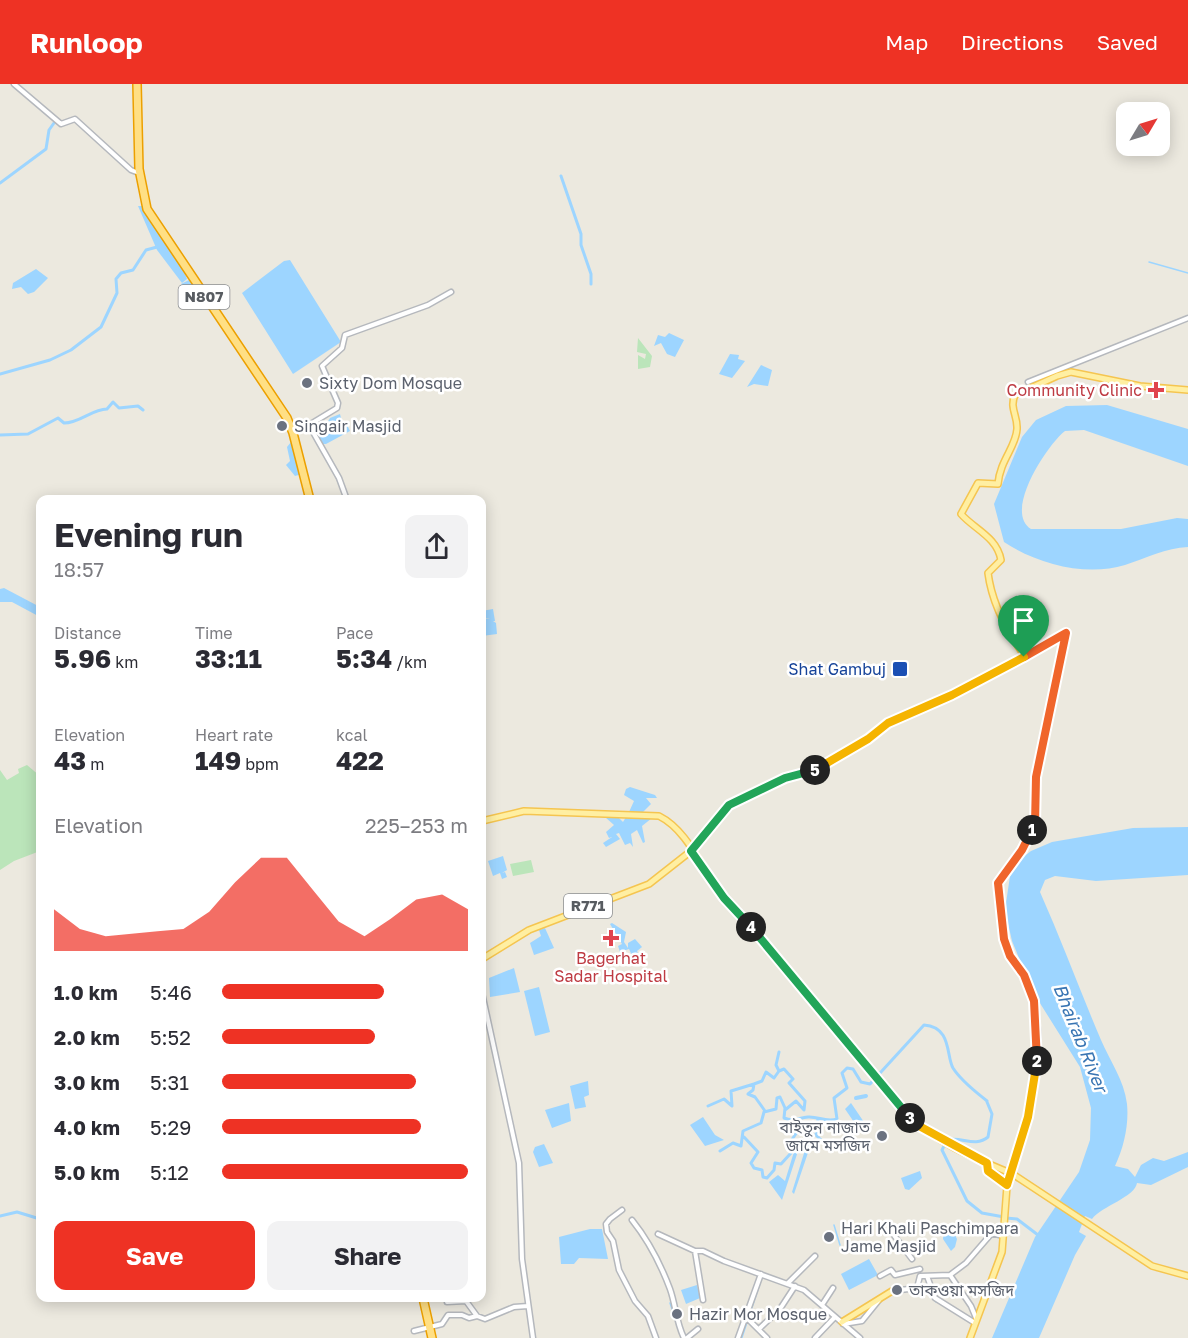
<!DOCTYPE html>
<meta charset="utf-8">
<style>
body{margin:0;font-family:"Golos Text","Noto Sans Bengali",sans-serif;background:#f2f2f3;color:#2b2b33;height:100vh;display:flex;flex-direction:column;font-size:22px;white-space:nowrap}
*{box-sizing:border-box;margin:0}
p{font-size:20px;color:#7c7c81}
.icon{flex:none;width:33px;height:33px;fill:none;stroke:currentColor;stroke-width:2;stroke-linecap:round;stroke-linejoin:round}
.map{position:relative;flex:1;overflow:hidden}
.panel{position:absolute;left:36px;top:411px;width:450px;height:807px;display:flex;flex-direction:column;background:#fff;border-radius:12px;box-shadow:0 3px 15px #0003}
.panel>*{flex:none}
.needle{width:39px;rotate:52deg}
.buttons{position:absolute;left:1116px;top:18px;display:grid;gap:12px}
.buttons a{display:grid;place-items:center;width:54px;height:54px;border-radius:12px;background:#fff;box-shadow:0 3px 15px #0003;font-size:30px}
.pin{position:absolute;display:grid;place-items:center;width:51px;height:51px;color:#fff;margin:-62px -26px;border-radius:50% 50% 50% 0;rotate:-45deg;box-shadow:0 0 6px #0007}
.pin .icon{rotate:45deg}
.km{position:absolute;width:30px;height:30px;margin:-15px;border-radius:50%;background:#222;color:#fff;font-size:16px;line-height:30px;text-align:center}
.round{display:grid;place-items:center;flex:none;width:63px;height:63px;border-radius:12px;background:#f2f2f3}
.overview{display:flex;align-items:center;justify-content:space-between;height:102px;padding:0 18px}
h1{font-size:33px;font-weight:700;line-height:45px}
.stats{display:grid;grid-template-columns:repeat(3,1fr);gap:9px;height:102px;padding:6px 18px}
.stats div{display:grid;align-content:center}
.stats b{font-size:26px;font-weight:700}
.stats small{font-size:16px;font-weight:400}
.stats p{font-size:16px}
.chart{height:168px;padding:12px 18px}
.chart p{display:flex;justify-content:space-between}
.chart svg{width:100%;height:108px;margin-top:6px;fill:#ee3224;opacity:.7}
.action{display:flex;gap:12px;margin-top:auto;padding:12px 18px}
.action a{flex:1;height:69px;border-radius:12px;background:#ee3224;color:#fff;font-size:24px;font-weight:700;line-height:69px;text-align:center}
.action a+a{background:#f2f2f3;color:#2b2b33}
ul{padding:0 18px;list-style:none;font-size:20px}
li{display:grid;grid-template-columns:96px 72px 1fr;align-items:center;height:45px}
li i{height:15px;border-radius:8px;background:#ee3224}
header{display:flex;align-items:center;gap:36px;box-sizing:border-box;height:84px;padding:0 30px;background:#ee3224;color:#fff}
header strong{font-size:28px}
nav{display:flex;gap:33px;margin-inline-start:auto;font-size:21px}
.map>svg:first-child{display:block}
</style>
<header>
<strong>Runloop</strong>
<nav><a>Map</a><a>Directions</a><a>Saved</a></nav>
</header>
<div class="map">
<svg width="1188" height="1254" viewBox="0 0 1188 1254">
<rect width="100%" height="100%" fill="#ece9df"/>
<path fill="#bbe5ba" d="M638,254L652,272L650,283L638,285V271L645,275L646,270L637,268Z
M27,681L40,692L38,700L40,709V767L14,777L0,786V686L7,696L19,689L18,685Z
M531,776L534,788L513,792L510,780Z"/>
<path fill="#9dd5ff" d="M138,122H143L185,190L187,195L182,199L157,166Z
M290,176L341,258L293,290L242,209L284,177Z
M36,185L48,194L34,208L28,210L21,203L12,205L13,199Z
M189,196L206,220L201,226L181,200Z
M669,249L684,256L675,273L667,270L661,259L654,262L658,251L665,253Z
M730,270L739,271L738,275L745,277L732,294L719,290Z
M761,281L772,286L768,302L754,300L747,303Z
M1107,321L1188,345V382L1084,346L1065,347C1047,361 1003,428 1031,445H1121L1177,434L1188,435V463C1166,464 1146,474 1125,481C1086,493 1037,480 1004,458L994,420L1022,353L1036,336L1066,322Z
M340,330L342,338L346,339L350,347L326,360H320L314,346L327,339L330,334Z
M291,358L302,390L295,392L286,381L290,377L287,363Z
M4,504L40,523V533L12,518H0V505Z
M493,525L495,537H493L496,539L497,550L482,552L484,550L482,536L490,534L482,535V527Z
M630,703L655,711L657,714H646L651,720L643,728H629L634,717L624,711L626,705Z
M605,733L619,734L623,738L626,733L652,734L642,742L645,758L643,759L637,746L631,750L633,763L630,759L625,761L619,749L616,750L620,755L606,763L603,759L612,753L609,754L606,748L614,741Z
M1188,743V791L1096,797L1055,792L1045,796L1040,808C1062,857 1080,907 1101,956C1110,977 1124,996 1127,1020C1129,1041 1124,1063 1115,1082L1128,1085L1135,1093L1141,1081L1153,1074L1164,1077L1188,1068V1083L1151,1101L1137,1099C1135,1113 1102,1122 1092,1135L1085,1132L1079,1148L1086,1152L1075,1171L1039,1254H992L1035,1153L1079,1088L1090,1056L1091,1024L1080,983L1033,908L1012,857L1005,826L1010,792L1022,774L1031,767L1052,758L1133,744Z
M503,772L507,786L502,789L505,788L507,793L502,795L500,789L493,792L488,777Z
M612,839L626,848L624,858L628,864V859L635,855L642,863L637,867L640,873L634,876L629,865L620,868L618,862L622,860L610,840Z
M545,844L554,864L534,871L530,859L541,852L539,846Z
M514,884L520,908L490,913L489,894Z
M539,903L550,948L535,952L524,907Z
M588,997L589,1011L584,1013L586,1023L575,1025L570,1002Z
M569,1019L571,1037L552,1044L545,1026Z
M851,1019L868,1044L864,1047L858,1044L845,1025Z
M703,1033L715,1051L724,1056L705,1062L690,1041Z
M809,1053L813,1054L794,1110L792,1108Z
M797,1058H801L782,1116L769,1098L778,1091L785,1097Z
M544,1060L553,1079L539,1083L533,1068L535,1063Z
M920,1087L922,1094L909,1106L905,1105L901,1094Z
M950,1141L957,1155L955,1163L951,1167L943,1155L944,1146Z
M590,1145H602L608,1175L579,1174L574,1180H561L559,1153Z
M869,1175L878,1191L849,1206L841,1190Z
M697,1201L700,1214L686,1220L681,1206Z"/>
<g fill="none" stroke-linecap="round" stroke-linejoin="round">
<path stroke="#9dd5ff" stroke-width="1.5" d="M1149,178L1188,189
M834,1141L840,1161
M624,1192L632,1206
M929,1202L936,1218
M670,1219L677,1240"/>
<path stroke="#9dd5ff" stroke-width="3" d="M561,92L581,150V161L591,190V200
M0,99L46,65L49,46L54,39
M0,290L50,276L71,266L101,243L117,209L116,195L121,189L133,186L146,166L157,163
M0,351L28,350L58,334L64,339C80,339 92,325 107,325L113,318L119,324L138,322L143,326
M779,987L784,985L793,995L789,999L805,1017L804,1026L796,1017L785,1026
M987,1018L992,1030L988,1053C975,1064 961,1052 947,1056L942,1066L967,1117L982,1129L1004,1133
M708,1022L724,1015L732,1022L731,1007L754,1000
M765,1027L755,1013L748,1010L753,1006L754,1000L762,997L766,988L774,994L779,987L776,981L779,968
M818,1035L816,1051L829,1064L847,1056
M744,1053L758,1068L751,1079L754,1084L762,1086L763,1093L767,1094L774,1086L775,1079L781,1080L791,1069L789,1060L797,1048
M720,1067L733,1059L741,1062L743,1047L761,1039L764,1028L776,1025L777,1014L780,1013L785,1024L784,1034C794,1038 798,1034 808,1033C818,1032 826,1039 837,1035L834,1014L847,1004L842,989L847,984L853,985L861,998L870,1000L924,941C952,943 946,972 953,984C961,997 976,1008 987,1017
M0,1132L17,1128L40,1135
M1006,1134L1017,1135L1038,1151
M741,1254L759,1200"/>
<path stroke="#9dd5ff" stroke-width="4" d="M856,1014L866,1012"/>
<defs>
<path id="minor" d="M14,0L61,40L75,35L131,86L139,89
M1028,298L1188,234
M309,341L339,394L347,416
M293,347L309,341L337,324L338,319L322,282L342,264L345,251L428,221L451,208
M1024,573L1065,550
M482,909L519,1079L522,1175L533,1254
M1007,1101C1026,1039 1051,973 1031,907C1026,890 1013,879 1007,863C999,843 1002,820 998,799L1022,766L1035,741L1036,693L1066,549
M622,1126L610,1135L606,1140L607,1148L613,1157L619,1186L635,1217L648,1232L656,1254
M632,1136C648,1156 661,1181 670,1205C676,1222 676,1238 684,1254
M890,1146L912,1175
M658,1150L695,1167H703L724,1177L804,1206L860,1254
M695,1167L703,1216
M950,1191L966,1179L992,1149L1003,1152
M880,1192L891,1186L895,1191L920,1185
M927,1192L935,1214L975,1239
M788,1199L815,1172
M892,1207L917,1204L920,1192L950,1191L971,1222L976,1234
M447,1218L466,1217L477,1232
M822,1221L833,1204
M746,1233L767,1254
M843,1240L862,1237L879,1216
M760,1244L780,1225L795,1202
M414,1247L442,1240L448,1231H462L469,1234L477,1232L485,1235L514,1223L528,1222
M687,1254L698,1245
M738,1254L761,1190
M815,1254L835,1233"/>
<path id="major" d="M482,737L524,727L659,732C689,747 703,788 724,813C785,886 847,957 907,1030C933,1057 974,1074 1008,1088
M482,875L529,846L649,800L691,767L729,721L785,694L825,682L869,655L888,639L952,611L1023,574L1024,571C1006,546 992,520 988,489L1001,476C997,453 974,445 961,430L978,399L998,400C1000,376 1016,363 1017,345C1018,332 1009,324 1015,311L1057,292L1071,288L1140,302L1188,306
M1011,1089L1152,1182L1188,1192
M842,1238L892,1207
M970,1254L1002,1168L1007,1102L988,1087L987,1079"/>
<path id="highway" d="M137,0L139,85L147,125L287,334L293,349L310,416
M423,1214L432,1254"/>
</defs>
<use href="#minor" stroke="#b5b8bd" stroke-width="7"/>
<use href="#major" stroke="#f5c550" stroke-width="8"/>
<use href="#highway" stroke="#eca000" stroke-width="10"/>
<use href="#minor" stroke="#fff" stroke-width="4"/>
<use href="#major" stroke="#ffefa2" stroke-width="5"/>
<use href="#highway" stroke="#ffdf84" stroke-width="7"/>
<defs>
<path id="major-bridge" d="M1008,1088L1011,1089"/>
</defs>
<use href="#major-bridge" stroke="#f5c550" stroke-width="8" stroke-linecap="butt"/>
<use href="#major-bridge" stroke="#ffefa2" stroke-width="5"/>
</g>
<g fill="none" stroke-linecap="round" stroke-linejoin="round">
<defs>
<path id="split-1" d="M1024,573L1066,549L1036,693L1035,741L1032,746"/>
<path id="split-2" d="M1032,746L1022,766L998,799L1004,855L1010,872L1024,891L1034,917L1037,977"/>
<path id="split-3" d="M910,1034L921,1043L987,1079L988,1087L1007,1101L1028,1033L1037,977"/>
<path id="split-4" d="M751,843L910,1034"/>
<path id="split-5" d="M751,843L724,814L691,767L729,721L785,694L815,686"/>
<path id="split-6" d="M815,686L868,655L888,639L952,611L1024,573"/>
</defs>
<use href="#split-1" stroke="#fff" stroke-width="12"/>
<use href="#split-2" stroke="#fff" stroke-width="12"/>
<use href="#split-3" stroke="#fff" stroke-width="12"/>
<use href="#split-4" stroke="#fff" stroke-width="12"/>
<use href="#split-5" stroke="#fff" stroke-width="12"/>
<use href="#split-6" stroke="#fff" stroke-width="12"/>
<use href="#split-1" stroke="#f0652b" stroke-width="8"/>
<use href="#split-2" stroke="#f0652b" stroke-width="8"/>
<use href="#split-3" stroke="#f5b400" stroke-width="8"/>
<use href="#split-4" stroke="#22a559" stroke-width="8"/>
<use href="#split-5" stroke="#22a559" stroke-width="8"/>
<use href="#split-6" stroke="#f5b400" stroke-width="8"/>
</g>
<g fill="#6b7280" stroke="#fff" stroke-width="2">
<circle cx="307" cy="299" r="6"/>
<circle cx="282" cy="342" r="6"/>
<circle cx="882" cy="1052" r="6"/>
<circle cx="829" cy="1153" r="6"/>
<circle cx="897" cy="1206" r="6"/>
<circle cx="677" cy="1230" r="6"/>
</g>
<g fill="#e0444e" stroke="#fff" stroke-width="2">
<path d="M1153 297h6v6h6v6h-6v6h-6v-6h-6v-6h6z"/>
<path d="M608 845h6v6h6v6h-6v6h-6v-6h-6v-6h6z"/>
</g>
<rect fill="#1a4fb4" stroke="#fff" stroke-width="2" x="892" y="577" width="16" height="16" rx="3"/>
<g text-anchor="middle" stroke-width="5" stroke-linejoin="round" paint-order="stroke">
<g fill="#fff" stroke="#8a8d90" stroke-width="1.5">
<rect x="178.5" y="201" width="51" height="24" rx="4.5"/>
<rect x="564" y="810" width="48" height="24" rx="4.5"/>
</g>
<g font-size="15" font-weight="bold" fill="#585c61">
<text x="204" y="218">N807</text>
<text x="588" y="827">R771</text>
</g>
<g font-size="16" fill="#5b616d" stroke="#fff" text-anchor="start">
<text x="319" y="305">Sixty Dom Mosque</text>
<text x="294" y="348">Singair Masjid</text>
<text x="870" y="1049" text-anchor="end">বাইতুন নাজাত<tspan x="870" dy="18">জামে মসজিদ</tspan></text>
<text x="841" y="1150">Hari Khali Paschimpara<tspan x="841" dy="18">Jame Masjid</tspan></text>
<text x="909" y="1212">তাকওয়া মসজিদ</text>
<text x="689" y="1236">Hazir Mor Mosque</text>
</g>
<g font-size="16" fill="#be3a42" stroke="#fff" text-anchor="end">
<text x="1142" y="312">Community Clinic</text>
<text x="611" y="880" text-anchor="middle">Bagerhat<tspan x="611" dy="18">Sadar Hospital</tspan></text>
</g>
<g font-size="16" fill="#164399" stroke="#fff" text-anchor="end">
<text x="886" y="591">Shat Gambuj</text>
</g>
<g font-size="18" font-style="italic" fill="#3975b3" stroke="#fff">
<text transform="translate(1080 954) rotate(68)" y="6">Bhairab River</text>
</g>
</g>
</svg>
<div class="buttons">
<a><svg class="needle" viewBox="-14 -14 28 28"><path d="M0-13l5 13h-10z" fill="#e53935"/><path d="M0 13l5-13h-10z" fill="#7c7c81"/></svg></a>
</div>
<div class="pin" style="left:1024px;top:573px;background:#1e9e55"><svg class="icon" aria-label="arrive" viewBox="0 0 24 24"><path d="M6 21V4h12l-3 4 3 4H6"/></svg></div>
<b class="km" style="left:1032px;top:746px">1</b>
<b class="km" style="left:1037px;top:977px">2</b>
<b class="km" style="left:910px;top:1034px">3</b>
<b class="km" style="left:751px;top:843px">4</b>
<b class="km" style="left:815px;top:686px">5</b>
<section class="panel">
<div class="overview"><div><h1>Evening run</h1><p>18:57</p></div><a class="round"><svg class="icon" aria-label="share" viewBox="0 0 24 24"><path d="M12 15V3M7 8l5-5 5 5M5 13v7h14v-7"/></svg></a></div>
<div class="stats">
<div><p>Distance</p><b>5.96<small> km</small></b></div>
<div><p>Time</p><b>33:11</b></div>
<div><p>Pace</p><b>5:34<small> /km</small></b></div>
</div>
<div class="stats">
<div><p>Elevation</p><b>43<small> m</small></b></div>
<div><p>Heart rate</p><b>149<small> bpm</small></b></div>
<div><p>kcal</p><b>422</b></div>
</div>
<div class="chart"><p><span>Elevation</span>225–253 m</p>
<svg viewBox="0 0 160 44" preserveAspectRatio="none"><path d="M0 44V27L10 35L20 38L30 37L40 36L50 35L60 28L70 16L80 6L90 6L100 19L110 32L120 38L130 31L140 23L150 21L160 27V44z"/></svg>
</div>
<ul>
<li><b>1.0 km</b>5:46<i style="width:66%"></i></li>
<li><b>2.0 km</b>5:52<i style="width:62%"></i></li>
<li><b>3.0 km</b>5:31<i style="width:79%"></i></li>
<li><b>4.0 km</b>5:29<i style="width:81%"></i></li>
<li><b>5.0 km</b>5:12<i style="width:100%"></i></li>
</ul>
<div class="action"><a>Save</a><a>Share</a></div>
</section>
</div>
